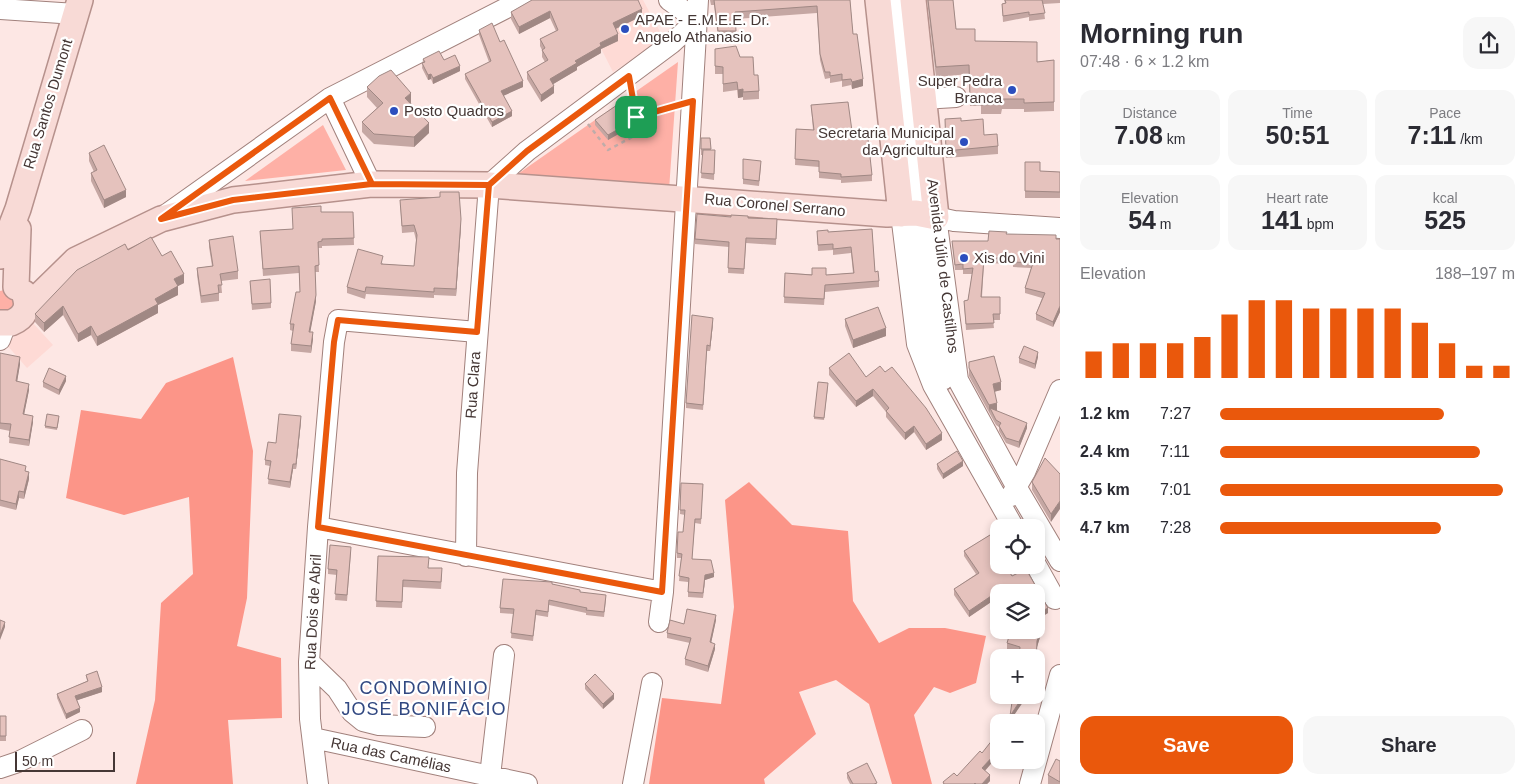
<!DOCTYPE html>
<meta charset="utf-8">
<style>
body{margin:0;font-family:Helvetica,sans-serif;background:#f7f7f7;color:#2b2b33;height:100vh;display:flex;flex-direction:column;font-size:19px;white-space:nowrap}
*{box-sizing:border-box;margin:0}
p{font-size:16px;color:#7c7c81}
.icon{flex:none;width:28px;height:28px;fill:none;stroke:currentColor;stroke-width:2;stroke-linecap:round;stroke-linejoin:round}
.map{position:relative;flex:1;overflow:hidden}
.details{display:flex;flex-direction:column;background:#fff;width:475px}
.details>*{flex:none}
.tools{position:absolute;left:990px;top:519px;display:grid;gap:10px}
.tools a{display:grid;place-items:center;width:55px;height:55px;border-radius:10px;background:#fff;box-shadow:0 2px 8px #0003;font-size:25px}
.scale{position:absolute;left:15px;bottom:12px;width:100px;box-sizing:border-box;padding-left:5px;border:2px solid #453735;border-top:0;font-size:14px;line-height:18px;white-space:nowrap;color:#453735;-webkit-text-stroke:4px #fff;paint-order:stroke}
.pin{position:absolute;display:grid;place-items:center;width:42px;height:42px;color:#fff;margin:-21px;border-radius:10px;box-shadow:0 2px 8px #0006}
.round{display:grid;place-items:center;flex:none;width:52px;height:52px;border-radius:15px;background:#f7f7f7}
.head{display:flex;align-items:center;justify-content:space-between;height:85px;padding:0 20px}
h1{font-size:28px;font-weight:600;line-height:38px}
.figures{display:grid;grid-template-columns:repeat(3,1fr);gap:8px;height:85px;padding:5px 20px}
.figures div{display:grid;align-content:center;border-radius:12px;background:#f7f7f7;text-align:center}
.figures b{font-size:25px;font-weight:600}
.figures small{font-size:14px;font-weight:400}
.figures p{font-size:14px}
.chart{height:140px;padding:10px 20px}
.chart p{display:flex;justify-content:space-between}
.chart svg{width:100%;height:90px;margin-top:5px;stroke:#ea580c;stroke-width:6}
.button{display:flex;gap:10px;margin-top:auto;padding:10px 20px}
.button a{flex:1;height:58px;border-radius:15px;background:#ea580c;color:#fff;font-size:20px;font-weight:600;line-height:58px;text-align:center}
.button a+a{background:#f7f7f7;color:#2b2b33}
ul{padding:0 20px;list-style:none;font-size:16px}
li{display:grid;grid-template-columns:80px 60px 1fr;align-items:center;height:38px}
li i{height:12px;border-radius:6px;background:#ea580c}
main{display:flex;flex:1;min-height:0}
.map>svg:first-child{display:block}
</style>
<main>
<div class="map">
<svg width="1060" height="784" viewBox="0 0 1060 784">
<rect width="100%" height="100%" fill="#fde7e4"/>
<path fill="#fedad5" d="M580,0H643L664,39L613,72L586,19Z
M32,322L53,345L27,368L6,344Z"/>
<path fill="#feb0a6" d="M678,62L669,190L512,178Z
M323,125L346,170L245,181Z
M9,289L23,301L0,318V291Z"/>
<path fill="#fc9588" d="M233,357L253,451L247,598L237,646L281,658L282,718L228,720L233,784H136L155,700L161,603L193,574L189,497L124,515L66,498L81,410L141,419L166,383Z
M749,482L792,525L848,531L853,601L879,643L909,628H945L986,636L976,683L950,693L934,687L914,715L932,784H892L869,704L836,680L799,692L816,734L764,779L765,784H649L662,698L721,704L734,607L725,500Z"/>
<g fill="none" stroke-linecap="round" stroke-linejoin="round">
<defs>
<path id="minor" d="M896,0L916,213L943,380
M0,9L76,14
M330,98L371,184
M922,99L956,97
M167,214L330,98L522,0
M901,214L917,344L933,385L1014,528
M1060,228L954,221L936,217L958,380L1017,488L1060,561
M0,340L6,324
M1011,496L1025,472L1060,390
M318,527L663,592
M466,556L467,473L489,185L527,151L672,43L697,20L669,0
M1036,565L1055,599
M659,622L663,592L698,0
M309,662L337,689L352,712L363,721L379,725L425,727
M313,738L527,784
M0,768L18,762L82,730
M490,776L504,655
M318,784L310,719L309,662L318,527L334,342L338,320L477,332
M633,784L652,683
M1030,784L1060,675"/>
<path id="major" d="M878,0L901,214
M0,256L18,209L80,0
M16,287L18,229
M27,308L76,260L161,219L233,200L371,184L489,185L887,214L916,213L936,217L913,0
M0,323H11C25,317 30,307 24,293"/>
</defs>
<use href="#minor" stroke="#a1817c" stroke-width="22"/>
<use href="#major" stroke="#b6918c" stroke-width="28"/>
<path stroke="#bfaca9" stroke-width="2.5" stroke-dasharray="4 4" stroke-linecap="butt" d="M636,117L675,106
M588,124L608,150L638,134L631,93"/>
<use href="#minor" stroke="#fff" stroke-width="20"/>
<use href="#major" stroke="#f8dad6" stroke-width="25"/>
</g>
<path fill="#c5a7a3" d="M532,0L642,16L616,29L618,41L601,49V53L577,67V70L553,84L554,93L541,102L527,79V72L545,62L542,57V50L540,46V39L556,31L550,18L519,34L511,19V12Z
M710,0H850L853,34L863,86L852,89L851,85L842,87V81L830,83V78L825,79L820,60L817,13L735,19L736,38L718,37L714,5H711Z
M927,0H953L956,29L975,41L1037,62L1054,60V111L1024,112V109H1002L1001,114H981V106H970L969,74L936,77Z
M1004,0H1060V3L1043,4L1045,19L1029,21V17L1003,22L1002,4L1005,3Z
M479,30L500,42L523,87L503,95L512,116L492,127L465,79V74L489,62L479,35Z
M715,49L740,57L754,75L759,91V99L743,100V97L738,98L737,90L723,92V74H715Z
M423,59L444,60L460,71L433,84L431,79L428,80L422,68Z
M367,87L411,103L429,133L414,147L374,144L362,132V122L377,108L367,97Z
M811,105L852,131L872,175V181L841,183V180L819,178V167L795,165L796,129L813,130Z
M945,119L961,121L984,135L998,146V154L946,158Z
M595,120L629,128L608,140L595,125Z
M701,138H710L711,150H715L714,180L701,178L703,155H701Z
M89,153L126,197L104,208L91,181V173L94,172L89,161Z
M743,159L761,166L759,186L743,184Z
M1025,162L1040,171L1060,172V198H1025Z
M400,200L461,226L456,296L434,295V298L366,294L365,299L347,293V287L383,263V264L414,266L416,240L414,232L402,233Z
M321,212H353L354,245L322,246V248H318L319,272H315L316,301L310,332L313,339L311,353L291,351V344L293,331L290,330V324L300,292L299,273L263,276L260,231L292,229Z
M748,218L777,219L776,245L746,243L744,274L728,273L729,247L695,244V239Z
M872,229L875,272L879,281V287L825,292L824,305L784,303L785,273L826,275L853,273L851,253L833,255V250L818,251L817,231L828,232Z
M1006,234L1060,239V312L1053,327L1036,320V314L1042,298L1025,293V288L1031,268L1013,267V264L984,263L982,297H1000V320H993L994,328L966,330L964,301L968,300L972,274H963V270H955L952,241H988Z
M209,240L238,271V279L221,281L222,293H219V301L201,303L197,275V268L212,266L209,247Z
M128,250L162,256L184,283L178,286V295L158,305V313L97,346L91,335L78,342L63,315L44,332L35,322V314Z
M250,281L271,303V308L252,310Z
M845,319L886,336L853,348L845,326Z
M713,323L710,351H707L703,410L686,408V403Z
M0,355L20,364L17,382L29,390L24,414L33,422L29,446L9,443L10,431L0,429Z
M1038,357L1035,369L1019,363V358Z
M969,362L1001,390L994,392L997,411H996L1027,428L1019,448L1006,443L999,431V427L996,425L969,376Z
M829,368L866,377L942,440L926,450L914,432L905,440L886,417V412L873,396L856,407L829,375Z
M66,381L59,395L43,387V382Z
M828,386L824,420L814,419V417Z
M59,419L57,430L45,428V426Z
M301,421L296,469H293L290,488L268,484L270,466L265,465V460L276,443Z
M0,459L26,472L29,479L24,499L19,498L16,510L0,506Z
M937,464L963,466L943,479L937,469Z
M1060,474L1051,522L1032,490V482Z
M681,483L703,484L701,524L695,523L692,559L714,577L705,580L703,598L688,597V582L679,581L681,558H677V553L683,532L685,515L680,514Z
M990,535L995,543V549L999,555V565H1005L1012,576L1026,569L1048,608V613L1036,620V592H999V601L997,598L969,617L954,595V589L976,574L964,556V551Z
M351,552L347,601L335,600L337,575L328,574V569Z
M378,556L429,568L442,575L441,589L403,587L402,608L376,607Z
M552,584L606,600L604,617L586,615V613L549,605L548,617L536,615L533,641L511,638L513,614L500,613V608Z
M716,620L711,643L715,649L708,672L685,665V659L690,643L667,638V633L684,624Z
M1041,634L1037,647L1036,669V658L1007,649V643Z
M86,675L102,692L77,700L80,712L66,719L57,698V694L87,681Z
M585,684L614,699L603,709L585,689Z
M0,716H6V741H0Z
M999,736V760H1006L1002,765L995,759L985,771L990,781L987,784H943V782L957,776L982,753Z
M1060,761V784H1048V775Z
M847,773L877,784H850L847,778Z"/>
<path fill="#a08884" d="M642,9V16L613,30V23Z
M550,11V18L519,34V27Z
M618,34V41L601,49V53L577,67V70L550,86V79L600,43Z
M460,66V71L433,84V78Z
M431,74V79L428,80V75Z
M863,79V86L852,89V82Z
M523,81V87L501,97V91Z
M554,86V93L541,102V95Z
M743,89V97L738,98V90Z
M411,93V103L405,108V98Z
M512,111V116L492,127V122Z
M429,123V133L414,147V137Z
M629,123V128L608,140V135Z
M126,190V197L104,208V200Z
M461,219V226L456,296V289Z
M184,274V283L174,288V279Z
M178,286V295L158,305V313L97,346V337L155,299Z
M316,295V301L309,339V332Z
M63,306V315L44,332V323Z
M1060,306V312L1053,327V322Z
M713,318V323L710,351V346Z
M91,326V335L78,342V334Z
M886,328V336L853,348V340Z
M313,332V339L311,353V346Z
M1038,352V357L1035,369V364Z
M20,357V364L16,388V381Z
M66,376V381L59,395V390Z
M1001,382V390L993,392V384Z
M29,384V390L23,420V414Z
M873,389V396L856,407V401Z
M997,403V411L992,412L990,408L989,413V405Z
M33,416V422L29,446V440Z
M301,416V421L296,469V464Z
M1027,423V428L1019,448V442Z
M914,426V432L905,440V433Z
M942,433V440L926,450V444Z
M963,461V466L943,479V474Z
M293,464V469L290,488V482Z
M29,472V479L24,499V492Z
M19,491V498L16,510V504Z
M1060,501V509L1051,522V514Z
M714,573V577L705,580L703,598L705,575Z
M997,592V598L969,617V611Z
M1048,608V613L1036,620V614Z
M716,615V620L710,648V642Z
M5,622V627L0,640V635Z
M1041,629V634L1037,647L1036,669L1037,641Z
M715,644V649L708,672V666Z
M102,687V692L75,701V696Z
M614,694V699L603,709V704Z
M1024,695H1028L1010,721V716Z
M80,708V712L66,719V714Z
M995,754V759L982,774V768Z
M1002,760H1006L1002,765Z
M990,775V781L987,784H982Z"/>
<path fill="#e5c2bd" stroke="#a08884" d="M532,0H638L642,9L613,23L618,34L600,43L601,46L575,61L577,63L550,79L554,86L541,95L527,72L548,60L542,50L545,48L540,39L558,30L550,11L519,27L511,12Z
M714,0H850L853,34H857L863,79L852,82L851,79L842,80V74L830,76V72H825L820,54L817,6L735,12L736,31H718Z
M928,0H953L956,29H975V41L1037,42V62L1054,60V102L1024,103V99H1002L1001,104L981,105V96L970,97L969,65L936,67Z
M1005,0H1042L1045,13L1029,15V12L1003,16L1002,4L1006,3Z
M492,23L500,42L504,40L523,81L501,91L512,111L492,122L465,74L491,61L479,30Z
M736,46L740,57H753L754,75H758L759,91L743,92V89L738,90L737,82L723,84V67L715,66V49Z
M439,51L444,60L455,55L460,66L433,78L431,74L428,75L422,63L425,62L423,59Z
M391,70L411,93L405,98L429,123L414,137L374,134L362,122L383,103L367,87L379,76Z
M623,101L629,123L608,135L595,120Z
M848,102L852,131L867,129L872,175L841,177V174L819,172V161L795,159L796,129L814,130L811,105Z
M961,118V121L983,119L984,135L997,134L998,146L946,151L945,119Z
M701,138H710L711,149H701Z
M104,145L126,190L104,200L91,173L97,170L89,153Z
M703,150H715L714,174L701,173Z
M743,159L761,161L759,181L743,179Z
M1025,162H1040V171L1060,172V192L1025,191Z
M440,192H459L461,219L456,289L434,288V292L366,287L365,292L347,287L358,249L383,256L381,264L414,266L417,235L414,225L402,226L400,200L440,197Z
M321,206V212H353L354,238L322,239V241L318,242L319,265L315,266L316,295L309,332H313L311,346L291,344L294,324H290L296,292H300L299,266L263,269L260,231L293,229L292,208Z
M697,214L731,217V215L748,216V218L777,219L776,239L746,238L744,269L728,268L729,242L695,239Z
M872,229L875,272L878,271L879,281L825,285L824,299L784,297L785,273L812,275V268H826V275L854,273L851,247L833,249V244L818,245L817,231L828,230V232Z
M989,231L1007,232L1006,234L1056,235V239H1060V306L1053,322L1036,314L1045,293L1025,288L1033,263L1013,262V258H984L981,297H1000V314H993L994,323L966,324L964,301L968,300L973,268L963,269V264L955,265L952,241H988Z
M233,236L238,271L220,274L222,285H218L219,293L201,296L197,268L213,266L209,240Z
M151,237L162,256L171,251L184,274L174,279L178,286L155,299L158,304L97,337L91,326L78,334L63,306L44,323L35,314L77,270L125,244L128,250Z
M270,279L271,303L252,304L250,281Z
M878,307L886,328L853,340L845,319Z
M692,315L713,318L710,346L707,345L703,405L686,403Z
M1024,346L1038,352L1035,364L1019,358Z
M0,353L20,357L16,381L29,384L23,414L33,416L29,440L9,437L11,424L0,423Z
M849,353L866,377L880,366L885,372L892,367L926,408L942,433L926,444L914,426L905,433L886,411L889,408L873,389L856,401L829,368Z
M994,356L1001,382L993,384L997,403L989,405L969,368V362Z
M49,368L66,376L59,390L43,382Z
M818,382L828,383L824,418L814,417Z
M990,408L1027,423L1019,442L1006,438L999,426L1001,423L996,420Z
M47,414L59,416L57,428L45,426Z
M279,414L301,416L296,464H293L290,482L268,479L271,461L265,460L268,442L276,443Z
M957,451L963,461L943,474L937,464Z
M1045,458L1060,474V501L1051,514L1032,482Z
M0,459L26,466L25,471L29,472L24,492L19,491L16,504L0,500Z
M681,483L703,484L701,519H695L692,559L711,560L714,573L705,575L703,593L688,592L689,578L679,576L682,554L677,553L678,532H683L685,510H680Z
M990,535L995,543L992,545L999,555V565H1005L1012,576L1026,569L1048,608L1036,614V592H999V595L997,592L969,611L954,589L979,573L964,551Z
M330,545L351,547L347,595L335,594L337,570L328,569Z
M378,556L429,557L428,568H442L441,582L403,580L402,602L376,601Z
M503,579L552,582V584L580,590V592L606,595L604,612L586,610L587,608L549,600L548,612L536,610L533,636L511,633L514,609L500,608Z
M687,609L716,615L710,642L715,644L708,666L685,659L691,638L667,633L670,620L684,624Z
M0,620L5,622L0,635Z
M1036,627L1041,629L1037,641L1036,664V658H1019L1020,647L1007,643L1011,630H1036Z
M97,671L102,687L75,696L80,708L66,714L57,694L88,681L86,675Z
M595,674L614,694L603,704L585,684Z
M1013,695H1024L1010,716Z
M0,716H6V736H0Z
M997,734L999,736V757L995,754L982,768L990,775L982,784H976L975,783L974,784H944L943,782L954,773L957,776L980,751L982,753Z
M1056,759L1060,761V782L1048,775Z
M867,763L877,783L874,784H853L847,773Z"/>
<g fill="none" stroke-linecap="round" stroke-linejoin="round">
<defs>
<path id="route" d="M636,117L629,76L527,151L489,185L372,184L233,200L161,219L330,98L372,184L489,185L477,332L338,320L334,342L318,527L662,592L693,101L636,117"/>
</defs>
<use href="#route" stroke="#fff" stroke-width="10"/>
<use href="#route" stroke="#ea580c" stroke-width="6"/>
</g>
<g fill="#2b4ebe" stroke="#fff" stroke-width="2">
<circle cx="625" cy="29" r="5"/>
<circle cx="1012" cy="90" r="5"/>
<circle cx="394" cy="111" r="5"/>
<circle cx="964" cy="142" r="5"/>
<circle cx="964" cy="258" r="5"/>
</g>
<g text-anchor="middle" stroke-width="4.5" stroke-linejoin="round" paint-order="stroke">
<g font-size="15" fill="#453735" stroke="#fff" text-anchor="start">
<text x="635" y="25">APAE - E.M.E.E. Dr.<tspan x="635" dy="17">Angelo Athanasio</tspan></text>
<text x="1002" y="86" text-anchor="end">Super Pedra<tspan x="1002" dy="17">Branca</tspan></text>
<text x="404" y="116">Posto Quadros</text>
<text x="954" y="138" text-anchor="end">Secretaria Municipal<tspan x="954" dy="17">da Agricultura</tspan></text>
<text x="974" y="263">Xis do Vini</text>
</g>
<g font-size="15" fill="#453735" stroke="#fff">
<text transform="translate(48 104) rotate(-73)" y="5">Rua Santos Dumont</text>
<text transform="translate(775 205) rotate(5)" y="5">Rua Coronel Serrano</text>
<text transform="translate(943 266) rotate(83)" y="5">Avenida Júlio de Castilhos</text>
<text transform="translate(473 385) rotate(-86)" y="5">Rua Clara</text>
<text transform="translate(313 612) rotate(-87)" y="5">Rua Dois de Abril</text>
<text transform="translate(391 755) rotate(12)" y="5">Rua das Camélias</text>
</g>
<g font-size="18" letter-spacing="1" fill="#314881" stroke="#fff">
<text x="424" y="694">CONDOMÍNIO<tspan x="424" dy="21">JOSÉ BONIFÁCIO</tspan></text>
</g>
</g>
</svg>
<div class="tools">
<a><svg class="icon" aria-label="locate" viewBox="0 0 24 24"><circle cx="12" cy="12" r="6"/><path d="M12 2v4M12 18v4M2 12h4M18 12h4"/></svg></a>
<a><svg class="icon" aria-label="layers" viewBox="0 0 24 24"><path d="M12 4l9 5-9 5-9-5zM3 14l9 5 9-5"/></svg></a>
<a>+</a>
<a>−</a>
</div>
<div class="scale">50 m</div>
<div class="pin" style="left:636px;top:117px;background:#1e9e55"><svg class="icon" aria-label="arrive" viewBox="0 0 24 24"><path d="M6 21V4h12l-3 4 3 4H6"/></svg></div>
</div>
<section class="details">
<div class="head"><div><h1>Morning run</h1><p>07:48 · 6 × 1.2 km</p></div><a class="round"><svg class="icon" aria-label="share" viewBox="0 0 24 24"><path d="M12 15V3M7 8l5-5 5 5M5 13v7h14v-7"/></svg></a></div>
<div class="figures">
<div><p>Distance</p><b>7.08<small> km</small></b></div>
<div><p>Time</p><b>50:51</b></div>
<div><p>Pace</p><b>7:11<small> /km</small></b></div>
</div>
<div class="figures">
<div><p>Elevation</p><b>54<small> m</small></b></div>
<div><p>Heart rate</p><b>141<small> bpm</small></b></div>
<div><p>kcal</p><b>525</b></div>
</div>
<div class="chart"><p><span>Elevation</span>188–197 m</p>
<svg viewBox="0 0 160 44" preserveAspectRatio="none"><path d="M5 44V31M15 44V27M25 44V27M35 44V27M45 44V24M55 44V13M65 44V6M75 44V6M85 44V10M95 44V10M105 44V10M115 44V10M125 44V17M135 44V27M145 44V38M155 44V38"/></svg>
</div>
<ul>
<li><b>1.2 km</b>7:27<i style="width:76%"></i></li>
<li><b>2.4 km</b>7:11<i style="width:88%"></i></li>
<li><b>3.5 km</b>7:01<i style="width:96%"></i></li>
<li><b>4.7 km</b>7:28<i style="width:75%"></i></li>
</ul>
<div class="button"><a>Save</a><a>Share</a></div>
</section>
</main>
